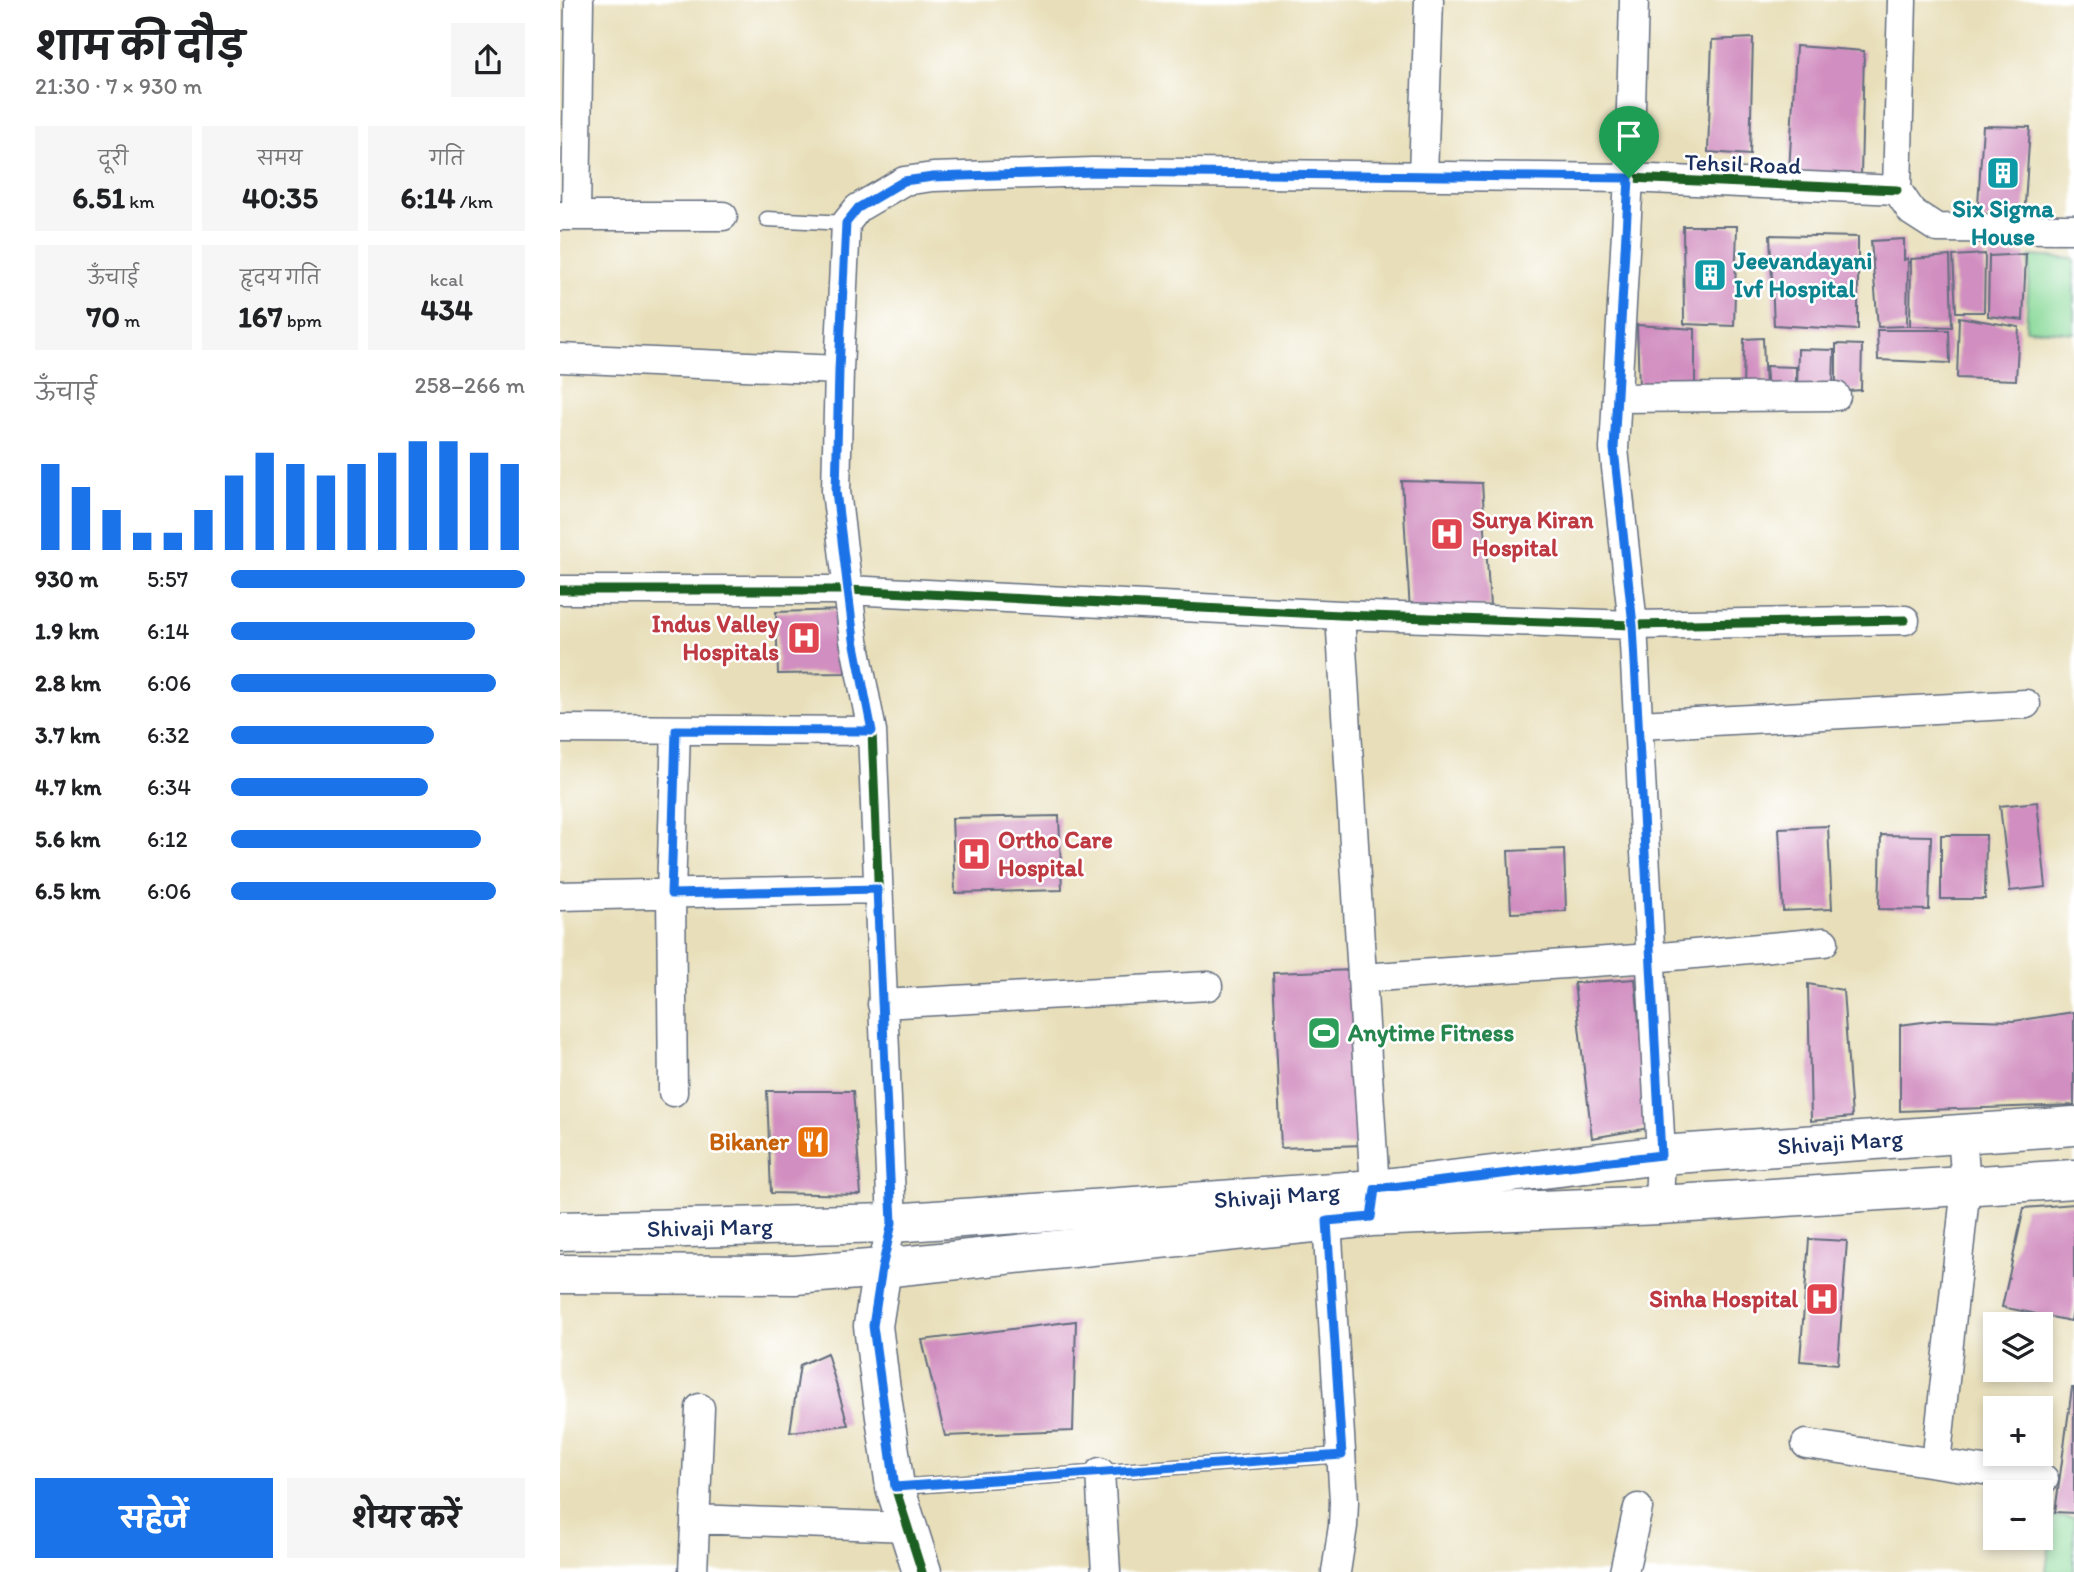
<!DOCTYPE html>
<html lang="hi">
<meta charset="utf-8">
<style>
body{margin:0;font-family:Itim,"Playpen Sans Deva",sans-serif;background:#f6f6f6;color:#202124;height:100vh;display:flex;flex-direction:column;font-size:26px;white-space:nowrap}
*{box-sizing:border-box;margin:0}
p{font-size:23px;color:#757577}
.icon{flex:none;width:38px;height:38px;fill:none;stroke:currentColor;stroke-width:2;stroke-linecap:round;stroke-linejoin:round}
.map{position:relative;flex:1;overflow:hidden}
.drawer{display:flex;flex-direction:column;background:#fff;width:560px}
.drawer>*{flex:none}
.buttons{position:absolute;left:1423px;top:1312px;display:grid;gap:14px}
.buttons a{display:grid;place-items:center;width:70px;height:70px;border-radius:0px;background:#fff;box-shadow:0 4px 10px #0003;font-size:35px}
.pin{position:absolute;display:grid;place-items:center;width:60px;height:60px;color:#fff;margin:-72px -30px;border-radius:50% 50% 50% 0;rotate:-45deg;box-shadow:0 0 7px #0007}
.pin .icon{rotate:45deg}
.round{display:grid;place-items:center;flex:none;width:74px;height:74px;border-radius:0px;background:#f6f6f6}
.headline{display:flex;align-items:center;justify-content:space-between;height:119px;padding:0 35px}
h1{font-size:38px;font-weight:700;line-height:52px}
.figures{display:grid;grid-template-columns:repeat(3,1fr);gap:10px;height:119px;padding:7px 35px}
.figures div{display:grid;align-content:center;border-radius:0px;background:#f6f6f6;text-align:center}
.figures b{font-size:30px;font-weight:700}
.figures small{font-size:19px;font-weight:400}
.figures p{font-size:19px}
.chart{height:196px;padding:14px 35px}
.chart p{display:flex;justify-content:space-between}
.chart svg{width:100%;height:126px;margin-top:7px;stroke:#1a73e8;stroke-width:6}
.button{display:flex;gap:14px;margin-top:auto;padding:14px 35px}
.button a{flex:1;height:80px;border-radius:0px;background:#1a73e8;color:#fff;font-size:28px;font-weight:700;line-height:80px;text-align:center}
.button a+a{background:#f6f6f6;color:#202124}
ul{padding:0 35px;list-style:none;font-size:23px}
li{display:grid;grid-template-columns:112px 84px 1fr;align-items:center;height:52px}
li i{height:18px;border-radius:9px;background:#1a73e8}
main{display:flex;flex:1;min-height:0}
.map>svg:first-child{display:block}
</style>
<main>
<section class="drawer">
<div class="headline"><div><h1>शाम की दौड़</h1><p>21:30 · 7 × 930 m</p></div><a class="round"><svg class="icon" aria-label="share" viewBox="0 0 24 24"><path d="M12 15V3M7 8l5-5 5 5M5 13v7h14v-7"/></svg></a></div>
<div class="figures">
<div><p>दूरी</p><b>6.51<small> km</small></b></div>
<div><p>समय</p><b>40:35</b></div>
<div><p>गति</p><b>6:14<small> /km</small></b></div>
</div>
<div class="figures">
<div><p>ऊँचाई</p><b>70<small> m</small></b></div>
<div><p>हृदय गति</p><b>167<small> bpm</small></b></div>
<div><p>kcal</p><b>434</b></div>
</div>
<div class="chart"><p><span>ऊँचाई</span>258–266 m</p>
<svg viewBox="0 0 160 44" preserveAspectRatio="none"><path d="M5 44V14M15 44V22M25 44V30M35 44V38M45 44V38M55 44V30M65 44V18M75 44V10M85 44V14M95 44V18M105 44V14M115 44V10M125 44V6M135 44V6M145 44V10M155 44V14"/></svg>
</div>
<ul>
<li><b>930 m</b>5:57<i style="width:100%"></i></li>
<li><b>1.9 km</b>6:14<i style="width:83%"></i></li>
<li><b>2.8 km</b>6:06<i style="width:90%"></i></li>
<li><b>3.7 km</b>6:32<i style="width:69%"></i></li>
<li><b>4.7 km</b>6:34<i style="width:67%"></i></li>
<li><b>5.6 km</b>6:12<i style="width:85%"></i></li>
<li><b>6.5 km</b>6:06<i style="width:90%"></i></li>
</ul>
<div class="button"><a>सहेजें</a><a>शेयर करें</a></div>
</section>
<div class="map">
<svg width="1514" height="1572" viewBox="0 0 1514 1572">
<rect width="100%" height="100%" fill="#fff"/>
<filter id="ink" filterUnits="userSpaceOnUse"><feTurbulence type="fractalNoise" baseFrequency=".0143" numOctaves="2"/><feDisplacementMap in="SourceGraphic" scale="14" xChannelSelector="R" yChannelSelector="G"/><feConvolveMatrix kernelMatrix="1 2 1 2 8 2 1 2 1" color-interpolation-filters="sRGB"/></filter>
<filter id="wash" filterUnits="userSpaceOnUse"><feTurbulence type="fractalNoise" baseFrequency=".00686" numOctaves="4" result="noise"/><feDisplacementMap in="SourceGraphic" scale="28" xChannelSelector="R" yChannelSelector="G"/><feGaussianBlur stdDeviation="1.57" result="paint"/><feColorMatrix in="noise" values="0 0 0 0 0 0 0 0 0 0 0 0 0 0 0 0 0 1.4 0 .05"/><feComposite in="paint" operator="in"/></filter>
<g filter="url(#wash)">
<rect width="100%" height="100%" fill="#e8dfba"/>
<path fill="#89d999" stroke="#52847c" stroke-width="2" d="M1470,256L1514,259V333L1466,329Z
M1493,1517H1514V1572H1486Z"/>
<g id="blocks">
<path fill="#d18ec0" d="M1193,38L1190,155L1148,152L1152,40Z
M1236,46L1304,51L1301,175L1229,173Z
M1423,126L1470,127L1464,220H1417Z
M1123,226H1177L1174,326L1124,324Z
M1210,235L1298,237V330L1214,325Z
M1344,239V260L1348,258L1347,326L1318,327L1311,241Z
M1425,254L1424,312H1396L1393,256Z
M1466,254L1463,320L1428,316L1429,256Z
M1390,256L1392,327L1350,326L1351,259Z
M1399,317L1459,327L1456,380L1397,378Z
M1077,325L1135,329V385L1079,387Z
M1317,330H1389L1390,363L1318,360Z
M1203,338L1205,392H1183L1184,339Z
M1276,344L1302,345L1301,390L1276,392Z
M1238,349L1274,350L1273,391L1237,392Z
M1206,366L1236,367V391H1208Z
M842,481L922,483L930,606L850,611Z
M284,610L285,673L218,674L216,612Z
M1477,802L1486,887L1450,891L1440,806Z
M499,816L502,890L395,893L392,818Z
M1268,826L1272,909L1223,911L1219,828Z
M1321,835L1371,836L1369,910L1319,909Z
M1381,835H1426L1425,899H1381Z
M1004,849L1006,911L951,913L948,851Z
M793,970L802,1145L721,1148L713,973Z
M1075,979L1089,1128L1032,1138L1014,983Z
M1248,984L1283,990L1292,1117L1251,1121Z
M1514,1012V1105L1340,1111V1025L1386,1019L1454,1021Z
M207,1091H293L301,1195L211,1193Z
M1514,1204V1303L1511,1321L1442,1307L1464,1208Z
M1249,1239L1287,1241L1278,1364L1240,1361Z
M516,1321L513,1431L385,1436L362,1340Z
M267,1353L288,1425L230,1432L240,1365Z
M1512,1388H1514V1513L1495,1512Z"/>
</g>
</g>
<g filter="url(#ink)">
<use href="#blocks" fill-opacity="0" stroke="#636d7e" stroke-width="2"/>
<g fill="none" stroke-linecap="round" stroke-linejoin="round">
<defs>
<path id="lane" d="M207,219L286,223
M337,1487L782,1455"/>
<path id="street" d="M1074,0L1069,178L1054,449L1073,625L1101,1155L1099,1205
M863,176L869,0
M1337,190L1352,212L1377,228L1514,229
M1337,190L1342,0
M0,216H163
M16,216L19,0
M0,358L279,370
M1057,398L1276,396
M0,590H288L780,615L1073,625L1345,620
M780,615L815,1189L812,1206
M1079,725L1466,704
M0,729L312,731
M0,896L317,889
M802,978L1091,958L1264,942
M322,1004L648,986
M113,1092L111,894L116,730
M767,1221L784,1501L783,1526L776,1572
M322,1268L332,1223L312,731L294,640L276,491L279,370L286,223L298,208L344,181L373,177L533,172L1069,178L1337,190
M1246,1444L1484,1479
M1376,1463L1406,1186L1402,1134
M540,1472L546,1572
M135,1519L348,1527
M133,1572L140,1408
M1064,1572L1078,1508"/>
<g id="secondary">
<path id="s1" d="M0,1231L332,1223L815,1189L1101,1155L1514,1126"/>
<path d="M322,1268L313,1326L320,1382L335,1487L362,1572"/>
<path d="M0,1274L235,1275L322,1268L811,1217L1099,1205L1514,1179"/>
</g>
</defs>
<use href="#lane" stroke="#636d7e" stroke-width="17"/>
<use href="#street" stroke="#636d7e" stroke-width="31"/>
<use href="#secondary" stroke="#636d7e" stroke-width="41"/>
<use href="#lane" stroke="#fff" stroke-width="14"/>
<use href="#street" stroke="#fff" stroke-width="28"/>
<use href="#secondary" stroke="#fff" stroke-width="38"/>
<defs>
<path id="cycleway" d="M0,590H288L780,615L1073,625L1345,620
M362,1572L335,1487L313,1326L322,1268L332,1223L312,731L294,640L276,491L279,370L286,223L298,208L344,181L373,177L533,172L1069,178L1337,190"/>
</defs>
<use href="#cycleway" stroke="#fff" stroke-width="13"/>
<use href="#cycleway" stroke="#1b5e20" stroke-width="9"/>
</g>
</g>
<g fill="none" stroke-linecap="round" stroke-linejoin="round" filter="url(#ink)">
<defs>
<path id="route" d="M533,172L1069,178L1054,449L1073,625L1101,1155L815,1189L811,1217L767,1221L782,1455L335,1487L313,1326L322,1268L332,1223L317,889L111,894L116,730L312,731L294,640L276,491L279,370L286,223L298,208L344,181L373,177Z"/>
</defs>
<use href="#route" stroke="#fff" stroke-width="14"/>
<use href="#route" stroke="#1a73e8" stroke-width="9"/>
</g>
<defs>
<symbol id="building-square" viewBox="-11 -11 22 22"><rect x="-9" y="-9" width="18" height="18" rx="4" fill="#0f9aa8" stroke="#fff"/><path d="M-4-6H4V6H1V3H-1V6H-4ZM-2.5-4.3h1.7v1.8h-1.7ZM.8-4.3h1.7v1.8H.8ZM-2.5-1h1.7V.8h-1.7ZM.8-1h1.7V.8H.8Z" fill="#fff"/></symbol>
<symbol id="hospital-square" viewBox="-11 -11 22 22"><rect x="-9" y="-9" width="18" height="18" rx="4" fill="#e0444e" stroke="#fff"/><path d="M-5-5h3v3.5h4V-5h3V5h-3V1.5h-4V5h-3Z" fill="#fff"/></symbol>
<symbol id="stadium-square" viewBox="-11 -11 22 22"><rect x="-9" y="-9" width="18" height="18" rx="4" fill="#2e9e5b" stroke="#fff"/><path d="M0-5a6.5 5 0 1 0 0 10a6.5 5 0 1 0 0-10ZM-3.5-1.8h7v3.6h-7Z" fill="#fff"/></symbol>
<symbol id="restaurant-square" viewBox="-11 -11 22 22"><rect x="-9" y="-9" width="18" height="18" rx="4" fill="#e8710a" stroke="#fff"/><path d="M-5-6h1v4h1v-4h1v4h1v-4h1v5L-1.5 .5V6h-2V.5L-5-1ZM5-6V6H3V1.5H1.5Q1.5-4 5-6Z" fill="#fff"/></symbol>
</defs>
<g fill-rule="evenodd">
<use href="#building-square" x="1424" y="154" width="38" height="38"/>
<use href="#building-square" x="1131" y="256" width="38" height="38"/>
<use href="#hospital-square" x="868" y="515" width="38" height="38"/>
<use href="#hospital-square" x="225" y="619" width="38" height="38"/>
<use href="#hospital-square" x="395" y="835" width="38" height="38"/>
<use href="#stadium-square" x="745" y="1014" width="38" height="38"/>
<use href="#restaurant-square" x="234" y="1123" width="38" height="38"/>
<use href="#hospital-square" x="1243" y="1280" width="38" height="38"/>
</g>
<g text-anchor="middle" stroke-width="5" stroke-linejoin="round" paint-order="stroke">
<g font-size="24" fill="#1b2f5e" stroke="#fff">
<text transform="translate(1183 164) rotate(2)" y="8">Tehsil Road</text>
<text dy="8" stroke="none"><textPath href="#s1" startOffset="1284">Shivaji Marg</textPath></text>
<text dy="8" stroke="none"><textPath href="#s1" startOffset="718">Shivaji Marg</textPath></text>
<text dy="8" stroke="none"><textPath href="#s1" startOffset="150">Shivaji Marg</textPath></text>
</g>
<g font-size="24" font-weight="bold" fill="#0d838f" stroke="#fff">
<text x="1443" y="217">Six Sigma<tspan x="1443" dy="28">House</tspan></text>
<text x="1174" y="269" text-anchor="start">Jeevandayani<tspan x="1174" dy="28">Ivf Hospital</tspan></text>
</g>
<g font-size="24" font-weight="bold" fill="#be3a42" stroke="#fff" text-anchor="start">
<text x="912" y="528">Surya Kiran<tspan x="912" dy="28">Hospital</tspan></text>
<text x="219" y="632" text-anchor="end">Indus Valley<tspan x="219" dy="28">Hospitals</tspan></text>
<text x="438" y="848">Ortho Care<tspan x="438" dy="28">Hospital</tspan></text>
<text x="1238" y="1307" text-anchor="end">Sinha Hospital</text>
</g>
<g font-size="24" font-weight="bold" fill="#27864d" stroke="#fff" text-anchor="start">
<text x="788" y="1041">Anytime Fitness</text>
</g>
<g font-size="24" font-weight="bold" fill="#c56008" stroke="#fff" text-anchor="end">
<text x="229" y="1150">Bikaner</text>
</g>
</g>
</svg>
<div class="buttons">
<a><svg class="icon" aria-label="layers" viewBox="0 0 24 24"><path d="M12 4l9 5-9 5-9-5zM3 14l9 5 9-5"/></svg></a>
<a>+</a>
<a>−</a>
</div>
<div class="pin" style="left:1069px;top:178px;background:#1e9e55"><svg class="icon" aria-label="arrive" viewBox="0 0 24 24"><path d="M6 21V4h12l-3 4 3 4H6"/></svg></div>
</div>
</main>
